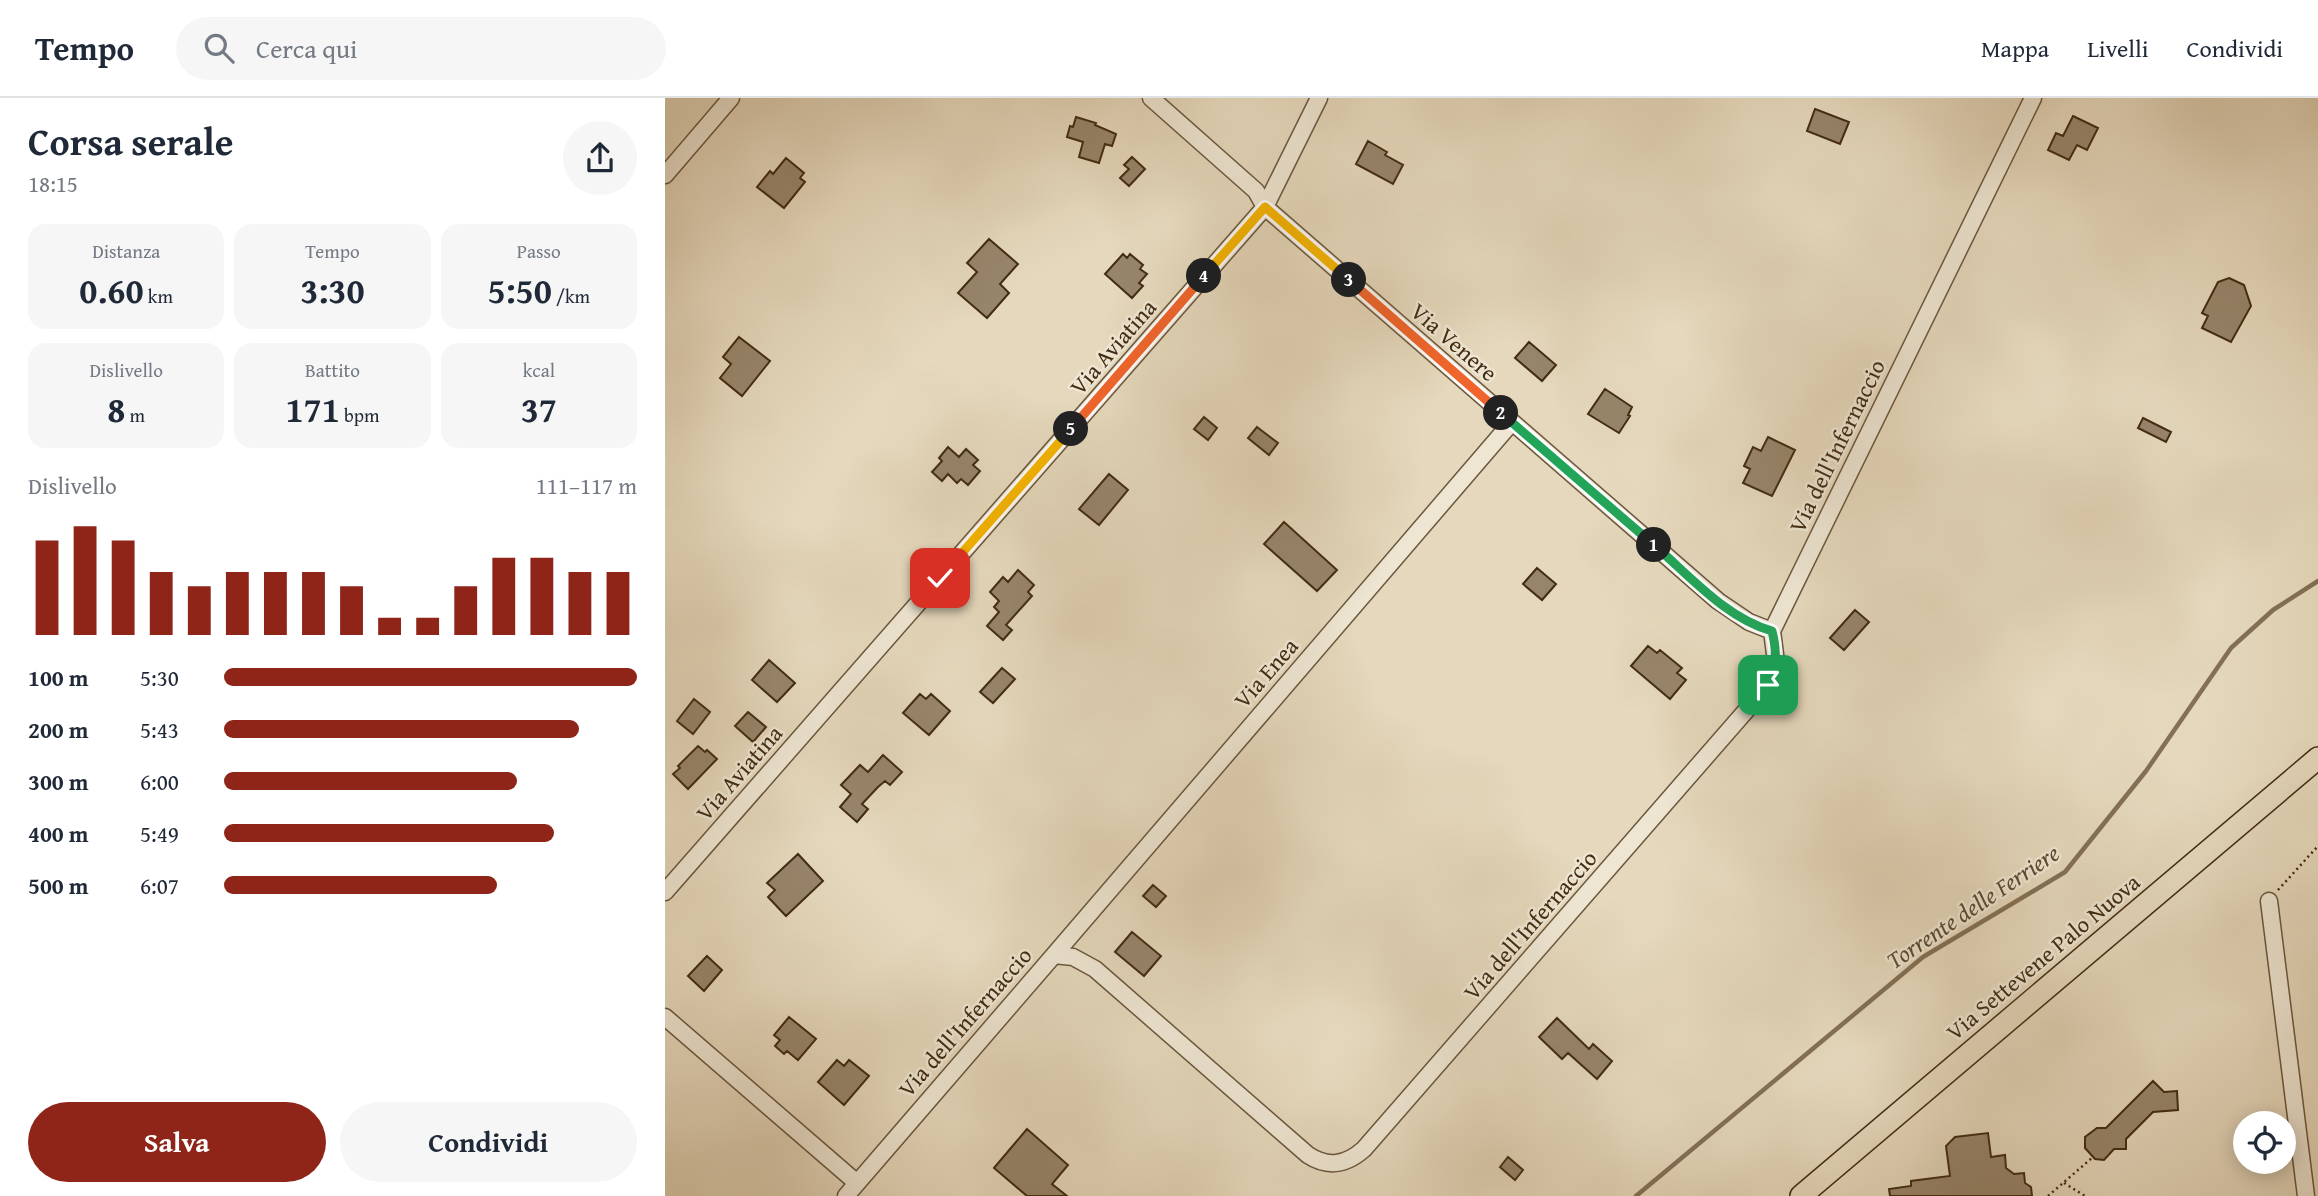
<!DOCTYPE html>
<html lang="it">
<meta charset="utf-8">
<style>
body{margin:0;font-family:"Gentium Book Plus",serif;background:#f6f6f7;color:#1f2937;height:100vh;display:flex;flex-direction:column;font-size:26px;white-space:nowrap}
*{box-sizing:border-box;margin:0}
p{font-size:23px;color:#747a83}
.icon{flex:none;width:38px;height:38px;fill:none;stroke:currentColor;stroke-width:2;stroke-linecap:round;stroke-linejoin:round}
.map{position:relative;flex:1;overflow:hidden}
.sheet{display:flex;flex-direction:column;background:#fff;width:665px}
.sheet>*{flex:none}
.controls{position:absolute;left:1568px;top:1013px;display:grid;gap:14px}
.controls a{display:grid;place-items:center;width:63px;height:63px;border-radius:50%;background:#fff;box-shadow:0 4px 18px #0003;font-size:35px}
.pin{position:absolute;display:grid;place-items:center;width:60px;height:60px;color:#fff;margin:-30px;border-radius:14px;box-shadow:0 4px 10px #0006}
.km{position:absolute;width:35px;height:35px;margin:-18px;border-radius:50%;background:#222;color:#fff;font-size:19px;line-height:35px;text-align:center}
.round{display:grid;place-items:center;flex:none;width:74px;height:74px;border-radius:37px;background:#f6f6f7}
.head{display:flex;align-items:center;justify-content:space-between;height:119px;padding:0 28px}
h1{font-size:38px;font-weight:600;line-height:52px}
.metrics{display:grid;grid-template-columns:repeat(3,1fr);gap:10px;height:119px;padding:7px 28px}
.metrics div{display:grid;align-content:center;border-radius:18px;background:#f6f6f7;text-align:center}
.metrics b{font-size:35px;font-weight:600}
.metrics small{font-size:19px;font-weight:400}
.metrics p{font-size:19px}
.chart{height:196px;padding:14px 28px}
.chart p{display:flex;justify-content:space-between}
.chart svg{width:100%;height:126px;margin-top:7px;stroke:#8f2418;stroke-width:6}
.action{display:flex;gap:14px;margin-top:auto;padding:14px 28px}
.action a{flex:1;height:80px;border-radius:42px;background:#8f2418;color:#fff;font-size:28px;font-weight:600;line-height:80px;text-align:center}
.action a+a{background:#f6f6f7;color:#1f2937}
ul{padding:0 28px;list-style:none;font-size:23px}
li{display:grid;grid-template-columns:112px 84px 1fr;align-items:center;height:52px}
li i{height:18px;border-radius:9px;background:#8f2418}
header{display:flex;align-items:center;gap:42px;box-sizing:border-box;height:98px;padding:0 35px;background:#fff;border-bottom:2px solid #e0e1e3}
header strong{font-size:33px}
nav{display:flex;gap:38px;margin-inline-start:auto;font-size:24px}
.search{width:490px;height:63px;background:#f6f6f7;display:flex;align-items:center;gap:18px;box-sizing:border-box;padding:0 24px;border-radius:38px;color:#747a83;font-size:26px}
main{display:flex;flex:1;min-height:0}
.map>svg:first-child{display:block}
</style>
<header>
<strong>Tempo</strong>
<div class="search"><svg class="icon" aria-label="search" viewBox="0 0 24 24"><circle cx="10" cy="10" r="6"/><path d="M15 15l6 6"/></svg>Cerca qui</div>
<nav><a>Mappa</a><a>Livelli</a><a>Condividi</a></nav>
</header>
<main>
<section class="sheet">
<div class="head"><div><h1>Corsa serale</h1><p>18:15</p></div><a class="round"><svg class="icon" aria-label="share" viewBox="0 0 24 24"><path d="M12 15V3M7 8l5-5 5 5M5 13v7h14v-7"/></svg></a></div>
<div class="metrics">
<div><p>Distanza</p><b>0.60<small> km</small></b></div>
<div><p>Tempo</p><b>3:30</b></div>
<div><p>Passo</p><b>5:50<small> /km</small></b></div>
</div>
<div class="metrics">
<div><p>Dislivello</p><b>8<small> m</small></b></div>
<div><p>Battito</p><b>171<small> bpm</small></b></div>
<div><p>kcal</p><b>37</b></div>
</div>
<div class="chart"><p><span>Dislivello</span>111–117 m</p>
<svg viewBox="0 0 160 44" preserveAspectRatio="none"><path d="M5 44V11M15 44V6M25 44V11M35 44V22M45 44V27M55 44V22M65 44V22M75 44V22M85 44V27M95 44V38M105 44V38M115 44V27M125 44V17M135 44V17M145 44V22M155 44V22"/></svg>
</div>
<ul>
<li><b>100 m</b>5:30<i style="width:100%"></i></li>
<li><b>200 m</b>5:43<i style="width:86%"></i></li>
<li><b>300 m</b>6:00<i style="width:71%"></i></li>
<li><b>400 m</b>5:49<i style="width:80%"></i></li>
<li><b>500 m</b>6:07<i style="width:66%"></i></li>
</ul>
<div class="action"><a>Salva</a><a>Condividi</a></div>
</section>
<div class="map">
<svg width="1653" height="1098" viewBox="0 0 1653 1098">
<rect width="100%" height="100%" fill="#e5d8bc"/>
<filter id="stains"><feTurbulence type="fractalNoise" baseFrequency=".00286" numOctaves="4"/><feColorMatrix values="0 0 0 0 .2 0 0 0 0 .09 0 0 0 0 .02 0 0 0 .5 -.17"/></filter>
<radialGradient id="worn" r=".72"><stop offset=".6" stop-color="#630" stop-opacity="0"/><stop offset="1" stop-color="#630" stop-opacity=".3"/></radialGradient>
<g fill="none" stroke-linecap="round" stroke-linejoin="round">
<path stroke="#837056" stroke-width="4.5" d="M971,1098L1258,859L1400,774L1481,673L1566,550L1608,512L1653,483"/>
</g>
<path fill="#97856b" stroke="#422c13" stroke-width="2" d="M1150,11L1184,24L1175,46L1142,33Z
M1408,18L1433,30L1422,52L1412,47L1404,62L1383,52L1391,35L1398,38Z
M411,19L431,25L430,27L451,36L447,48L440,46L434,65L414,59L418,44L402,39L405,28L408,29Z
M703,43L722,54L720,57L738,67L728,86L691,66Z
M467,59L480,71L464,88L455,80L464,71L459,67Z
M121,60L139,75L135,80L140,84L119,110L92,89L105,73L108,76Z
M324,141L353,166L335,186L344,195L322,220L293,195L312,174L302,165Z
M458,156L462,160L465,156L478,167L475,171L482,176L474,185L478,188L467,200L440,176Z
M1564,180L1579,187L1586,208L1566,244L1537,230L1543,218L1537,215L1553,184Z
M74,239L105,263L77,298L55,280L66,266L58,259Z
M864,244L891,267L877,283L850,260Z
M940,291L967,309L963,317L965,318L954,335L923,316Z
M539,319L552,330L543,342L529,331Z
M1478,320L1506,334L1501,344L1473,330Z
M592,329L613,345L604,357L583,340Z
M1103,339L1130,352L1107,398L1078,385L1085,371L1079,368L1088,349L1096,353Z
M283,349L294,359L301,351L313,362L308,367L315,373L303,387L296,381L292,385L283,376L277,383L267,374L277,363L274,360Z
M444,376L463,392L434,427L414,411Z
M619,424L672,472L652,493L599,446Z
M872,470L891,486L877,502L858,486Z
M353,472L369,487L363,494L367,498L341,527L347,532L338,542L322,528L334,514L329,509L334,503L325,494L338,479L343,484Z
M1190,512L1204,524L1179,552L1165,540Z
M983,548L992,555L995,552L1017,570L1012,575L1021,582L1005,601L966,568Z
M104,562L130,585L112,604L87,582Z
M337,570L350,581L328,605L315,594Z
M255,596L261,601L266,596L285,613L264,637L238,615Z
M29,601L45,614L28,636L12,623Z
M83,614L101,629L88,644L70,628Z
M33,648L40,654L42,652L52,661L23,691L8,676L15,670L13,668Z
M218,657L237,674L225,687L220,683L213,689L197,706L203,711L192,724L175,709L186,696L176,687L195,667L203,674Z
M133,756L158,783L121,818L103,799L110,792L102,785Z
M488,787L501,798L491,809L478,798Z
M467,834L496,858L479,878L450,854Z
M42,858L57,872L39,893L23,878Z
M124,919L151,941L133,962L122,953L119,956L110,948L115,942L109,937Z
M892,920L924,951L928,946L947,963L932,981L903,955L897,961L874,939Z
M172,962L179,968L184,962L204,978L179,1007L153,984Z
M1488,983L1499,994L1512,993L1513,1012L1488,1014L1461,1041V1051H1449L1439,1062L1430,1061L1420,1050V1039L1432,1030H1441Z
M362,1031L403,1067L387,1086L402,1098H362L329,1070Z
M1323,1035L1326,1059L1340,1057L1341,1070L1349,1076L1359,1075L1360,1085L1366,1089L1367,1098H1225L1224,1091L1246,1088V1083L1285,1078L1281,1048L1290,1039Z
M843,1059L858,1072L850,1082L835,1069Z"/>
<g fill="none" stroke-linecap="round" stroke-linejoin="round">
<defs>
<path id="minor" d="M486,0L591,93L600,109L1053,503L1084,524L1107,533
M0,77L66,0
M0,794L600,109L654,0
M1604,803L1641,1098
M389,857L847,324
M0,919L192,1085
M181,1098L389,857L408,859L430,871L643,1057C663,1070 681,1067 699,1051L1099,592L1111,564L1107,533L1368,0"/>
<path id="major" d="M1136,1098L1653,660"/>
</defs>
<use href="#minor" stroke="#6b573d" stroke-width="19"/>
<use href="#major" stroke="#422c13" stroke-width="24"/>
<path stroke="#422c13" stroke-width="2.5" stroke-dasharray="2 3.5" stroke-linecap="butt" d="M1613,792L1653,748
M1399,1085L1420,1098
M1383,1098L1428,1059"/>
<use href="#minor" stroke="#eee6d3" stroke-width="16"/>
<use href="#major" stroke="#e5d8bc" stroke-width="21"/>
</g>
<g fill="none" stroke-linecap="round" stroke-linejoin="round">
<defs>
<path id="split-1" d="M989,447C1025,478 1061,520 1107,533C1112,553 1112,568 1103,587"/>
<path id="split-2" d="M836,315L989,447"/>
<path id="split-3" d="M684,182L836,315"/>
<path id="split-4" d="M539,178L600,109L684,182"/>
<path id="split-5" d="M406,331L539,178"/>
<path id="split-6" d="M275,480L406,331"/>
</defs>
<use href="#split-1" stroke="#fff" stroke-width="14"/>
<use href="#split-2" stroke="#fff" stroke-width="14"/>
<use href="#split-3" stroke="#fff" stroke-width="14"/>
<use href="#split-4" stroke="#fff" stroke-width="14"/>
<use href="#split-5" stroke="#fff" stroke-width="14"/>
<use href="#split-6" stroke="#fff" stroke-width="14"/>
<use href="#split-1" stroke="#22a559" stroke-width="9"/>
<use href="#split-2" stroke="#22a559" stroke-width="9"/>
<use href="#split-3" stroke="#f0652b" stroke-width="9"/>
<use href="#split-4" stroke="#f5b400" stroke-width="9"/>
<use href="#split-5" stroke="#f0652b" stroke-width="9"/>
<use href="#split-6" stroke="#f5b400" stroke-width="9"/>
</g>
<g text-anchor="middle" stroke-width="5" stroke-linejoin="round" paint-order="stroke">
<g font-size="23" fill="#422c13" stroke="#eee6d3">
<text transform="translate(789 244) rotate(41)" y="8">Via Venere</text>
<text transform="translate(448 249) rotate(-49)" y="8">Via Aviatina</text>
<text transform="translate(1172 348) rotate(-64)" y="8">Via dell'Infernaccio</text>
<text transform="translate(601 575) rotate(-49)" y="8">Via Enea</text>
<text transform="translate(74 675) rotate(-49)" y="8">Via Aviatina</text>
<text transform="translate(865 827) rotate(-49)" y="8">Via dell'Infernaccio</text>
<text transform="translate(1378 859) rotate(-40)" y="8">Via Settevene Palo Nuova</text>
<text transform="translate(300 924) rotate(-49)" y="8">Via dell'Infernaccio</text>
</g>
<g font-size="24" font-style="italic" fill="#5d482f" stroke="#eee6d3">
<text transform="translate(1308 809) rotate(-34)" y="8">Torrente delle Ferriere</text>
</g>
</g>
<rect width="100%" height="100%" filter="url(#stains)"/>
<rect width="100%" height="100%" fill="url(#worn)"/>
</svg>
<div class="controls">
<a><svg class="icon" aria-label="locate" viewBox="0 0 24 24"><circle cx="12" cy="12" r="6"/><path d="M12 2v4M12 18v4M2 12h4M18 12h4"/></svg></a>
</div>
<div class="pin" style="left:1103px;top:587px;background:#1e9e55"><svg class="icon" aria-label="arrive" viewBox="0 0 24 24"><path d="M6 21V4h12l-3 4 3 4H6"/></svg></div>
<div class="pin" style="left:275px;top:480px;background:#d93025"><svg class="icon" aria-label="check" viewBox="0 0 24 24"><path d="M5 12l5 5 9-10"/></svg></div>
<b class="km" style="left:989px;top:447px">1</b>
<b class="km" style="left:836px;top:315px">2</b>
<b class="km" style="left:684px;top:182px">3</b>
<b class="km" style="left:539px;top:178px">4</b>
<b class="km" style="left:406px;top:331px">5</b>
</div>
</main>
